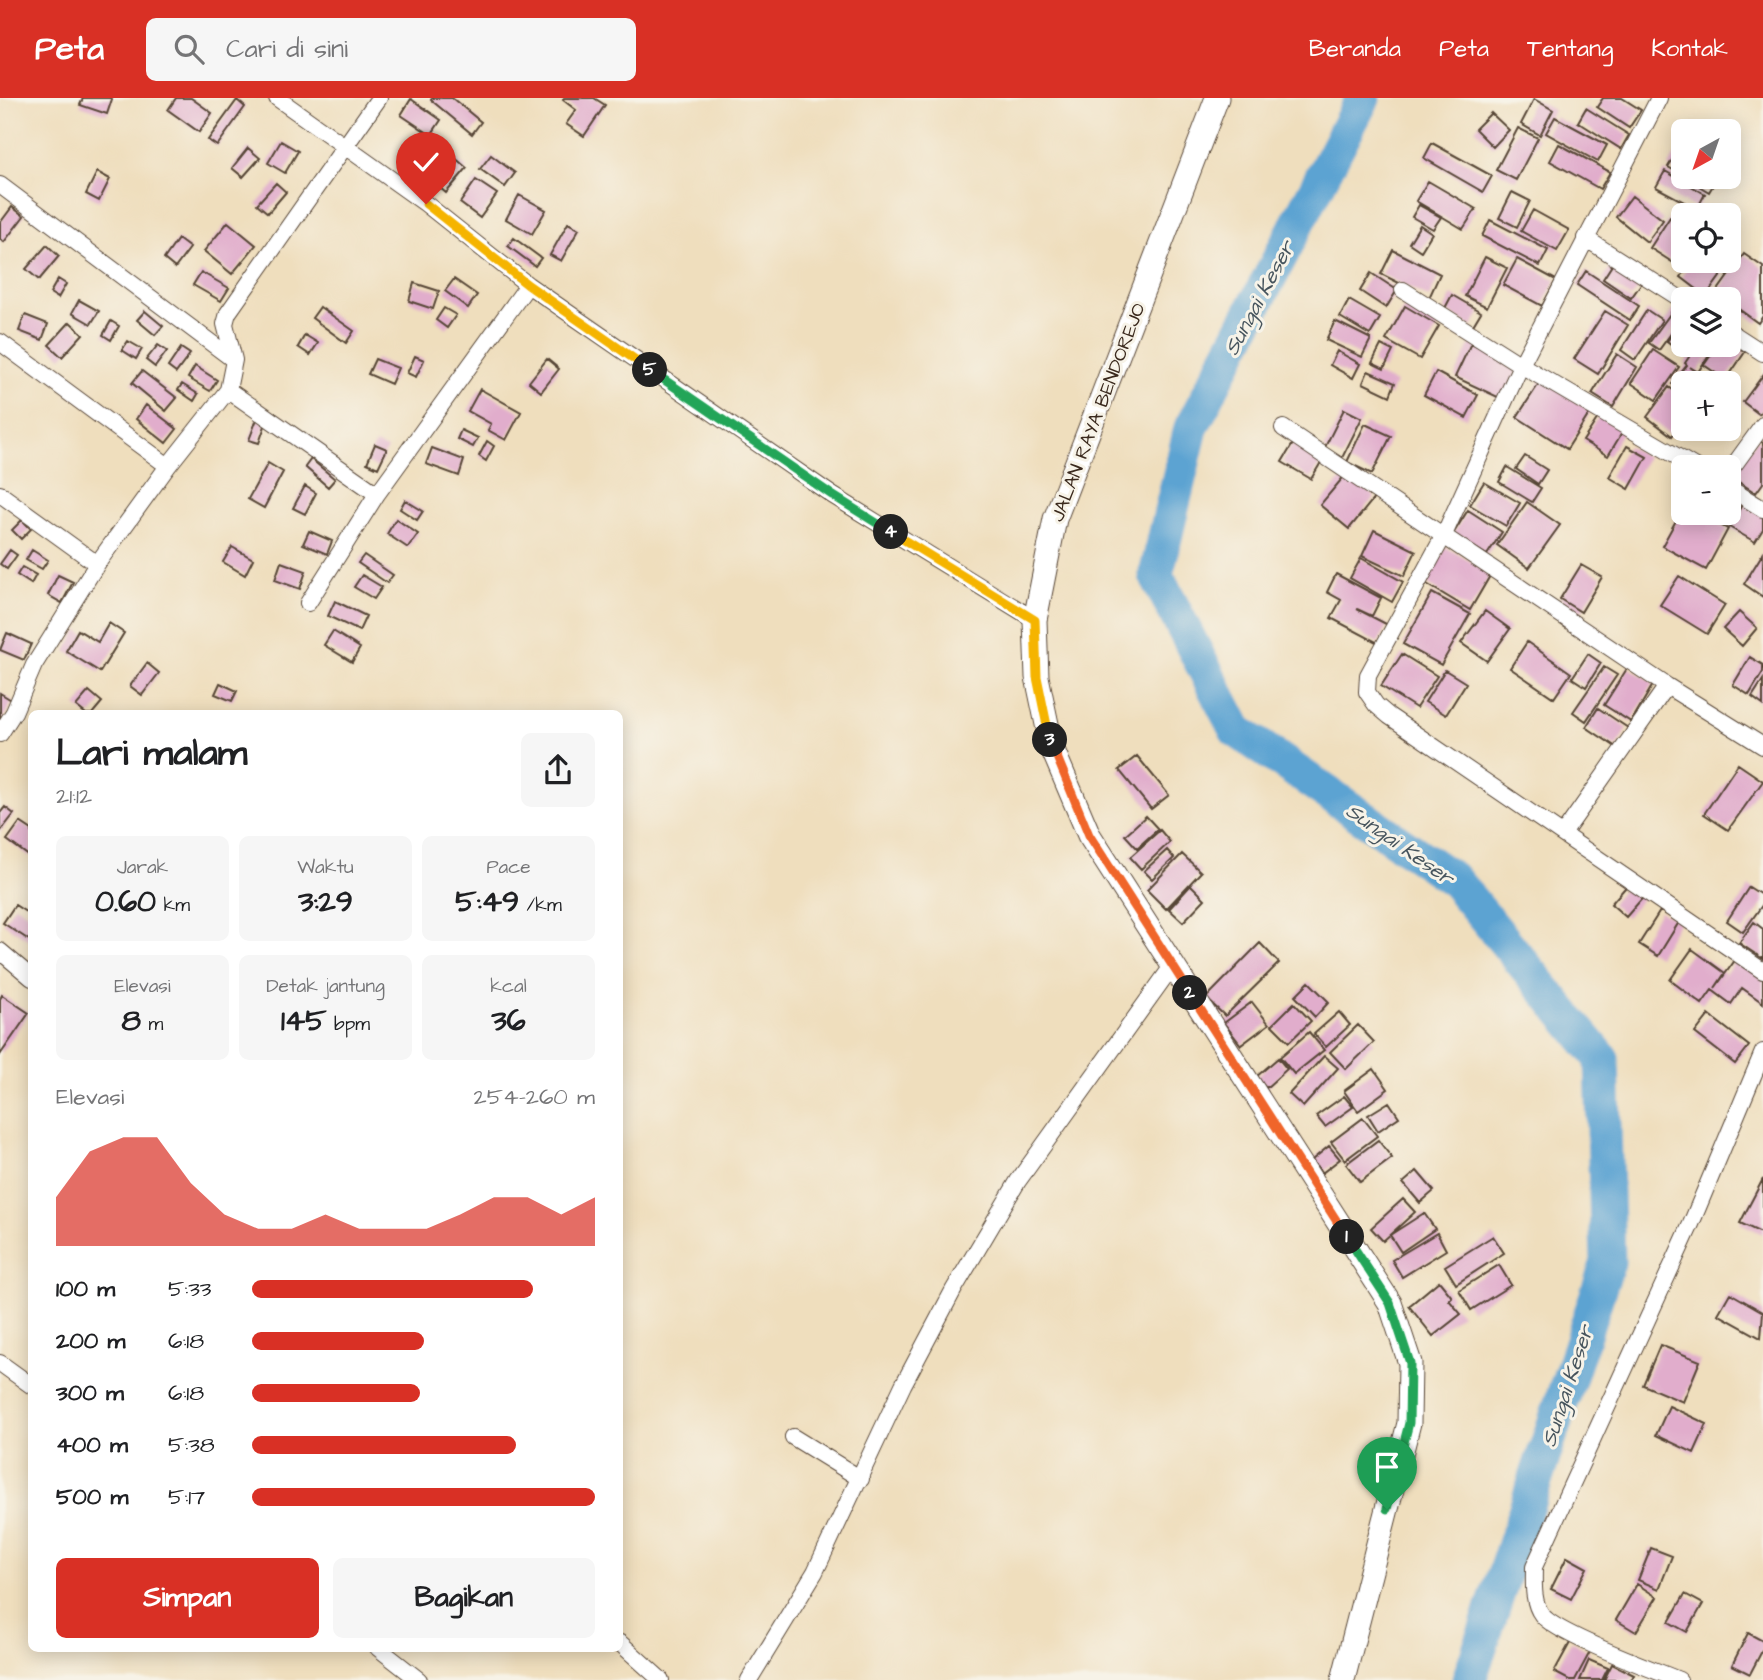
<!DOCTYPE html>
<html lang="id">
<meta charset="utf-8">
<style>
body{margin:0;font-family:"Architects Daughter",sans-serif;background:#f6f6f6;color:#202124;height:100vh;display:flex;flex-direction:column;font-size:26px;white-space:nowrap}
*{box-sizing:border-box;margin:0}
p{font-size:23px;color:#757577}
.icon{flex:none;width:38px;height:38px;fill:none;stroke:currentColor;stroke-width:2;stroke-linecap:round;stroke-linejoin:round}
.map{position:relative;flex:1;overflow:hidden}
.sheet{position:absolute;left:28px;top:612px;width:595px;height:942px;display:flex;flex-direction:column;background:#fff;border-radius:10px;box-shadow:0 4px 18px #0003}
.sheet>*{flex:none}
.needle{width:46px;rotate:220deg}
.fabs{position:absolute;left:1671px;top:21px;display:grid;gap:14px}
.fabs a{display:grid;place-items:center;width:70px;height:70px;border-radius:10px;background:#fff;box-shadow:0 4px 18px #0003;font-size:35px}
.pin{position:absolute;display:grid;place-items:center;width:60px;height:60px;color:#fff;margin:-72px -30px;border-radius:50% 50% 50% 0;rotate:-45deg;box-shadow:0 0 7px #0007}
.pin .icon{rotate:45deg}
.km{position:absolute;width:35px;height:35px;margin:-18px;border-radius:50%;background:#222;color:#fff;font-size:19px;line-height:35px;text-align:center}
.round{display:grid;place-items:center;flex:none;width:74px;height:74px;border-radius:10px;background:#f6f6f6}
.headline{display:flex;align-items:center;justify-content:space-between;height:119px;padding:0 28px}
h1{font-size:38px;font-weight:800;line-height:52px}
.figures{display:grid;grid-template-columns:repeat(3,1fr);gap:10px;height:119px;padding:7px 28px}
.figures div{display:grid;align-content:center;border-radius:10px;background:#f6f6f6;text-align:center}
.figures b{font-size:30px;font-weight:800}
.figures small{font-size:19px;font-weight:400}
.figures p{font-size:19px}
.chart{height:196px;padding:14px 28px}
.chart p{display:flex;justify-content:space-between}
.chart svg{width:100%;height:126px;margin-top:7px;fill:#d93025;opacity:.7}
.button{display:flex;gap:14px;margin-top:auto;padding:14px 28px}
.button a{flex:1;height:80px;border-radius:10px;background:#d93025;color:#fff;font-size:28px;font-weight:800;line-height:80px;text-align:center}
.button a+a{background:#f6f6f6;color:#202124}
ul{padding:0 28px;list-style:none;font-size:23px}
li{display:grid;grid-template-columns:112px 84px 1fr;align-items:center;height:52px}
li i{height:18px;border-radius:9px;background:#d93025}
header{display:flex;align-items:center;gap:42px;box-sizing:border-box;height:98px;padding:0 35px;background:#d93025;color:#fff}
header strong{font-size:33px}
nav{display:flex;gap:38px;margin-inline-start:auto;font-size:24px}
.search{width:490px;height:63px;background:#f6f6f6;display:flex;align-items:center;gap:18px;box-sizing:border-box;padding:0 24px;border-radius:10px;color:#757577;font-size:26px}
.map>svg:first-child{display:block}
</style>
<header>
<strong>Peta</strong>
<div class="search"><svg class="icon" aria-label="search" viewBox="0 0 24 24"><circle cx="10" cy="10" r="6"/><path d="M15 15l6 6"/></svg>Cari di sini</div>
<nav><a>Beranda</a><a>Peta</a><a>Tentang</a><a>Kontak</a></nav>
</header>
<div class="map">
<svg width="1763" height="1582" viewBox="0 0 1763 1582">
<rect width="100%" height="100%" fill="#f7f3e8"/>
<filter id="ink" filterUnits="userSpaceOnUse"><feTurbulence type="fractalNoise" baseFrequency=".0143" numOctaves="2"/><feDisplacementMap in="SourceGraphic" scale="14" xChannelSelector="R" yChannelSelector="G"/><feConvolveMatrix kernelMatrix="1 2 1 2 8 2 1 2 1" color-interpolation-filters="sRGB"/></filter>
<filter id="wash" filterUnits="userSpaceOnUse"><feTurbulence type="fractalNoise" baseFrequency=".00686" numOctaves="4" result="noise"/><feDisplacementMap in="SourceGraphic" scale="28" xChannelSelector="R" yChannelSelector="G"/><feGaussianBlur stdDeviation="1.57" result="paint"/><feColorMatrix in="noise" values="0 0 0 0 0 0 0 0 0 0 0 0 0 0 0 0 0 1.4 0 .05"/><feComposite in="paint" operator="in"/></filter>
<g filter="url(#wash)">
<rect width="100%" height="100%" fill="#efdebd"/>
<g fill="none" stroke-linecap="round" stroke-linejoin="round">
<path stroke="#5ba3d2" stroke-width="35" d="M1363,0L1191,330L1156,477L1236,632L1454,782L1602,961L1608,1164L1469,1582"/>
</g>
<g id="blocks">
<path fill="#e1adcc" d="M83,0H110L112,1L107,16L80,7Z
M176,0H191L212,15L199,34L168,12Z
M432,0H452L481,24L472,36L431,2Z
M564,0H594L605,7L584,38L566,26L576,12L563,2Z
M1603,0H1622L1641,12L1629,30L1597,9Z
M411,1L441,22L431,37L401,17Z
M1534,1L1553,12L1540,37L1521,26Z
M237,2L245,9L217,48L208,42Z
M1586,10L1629,37L1621,51L1578,24Z
M1491,15L1509,32L1493,49L1475,31Z
M1555,19L1607,47L1598,64L1546,35Z
M1518,30L1538,40L1516,82L1496,72Z
M281,43L298,53L285,75L268,65Z
M1432,45L1492,78L1483,94L1424,60Z
M1559,46L1610,74L1600,91L1550,63Z
M248,50L260,60L243,79L232,70Z
M424,52L438,62L427,78L413,68Z
M1677,54L1684,58V78L1668,69Z
M491,57L515,75L505,89L480,71Z
M454,59L467,70L446,95L433,84Z
M1665,73L1705,96L1697,111L1656,89Z
M97,74L110,81L99,103L86,96Z
M1684,79H1718L1709,94Z
M476,82L497,96L480,120L460,105Z
M1428,83L1476,111L1463,131L1416,103Z
M276,85L286,94L268,115L257,106Z
M1512,94L1530,103L1517,129L1499,120Z
M519,97L546,112L532,136L506,121Z
M1632,98L1663,122L1647,144L1616,119Z
M1419,107L1441,119L1433,131L1412,119Z
M12,109L24,118L4,144L0,141V125Z
M1533,112L1569,132L1557,153L1521,133Z
M1670,119L1684,127V163H1689L1683,171L1650,150Z
M1490,122L1548,152L1540,168L1482,138Z
M228,124L256,147L232,176L204,153Z
M568,125L579,131L561,163L550,157Z
M1420,127L1432,135L1421,153L1409,145Z
M514,140L541,160L535,168L508,148Z
M178,141L190,150L175,170L164,161Z
M47,147L59,158L39,182L26,171Z
M1393,152L1440,176L1429,200L1381,176Z
M1729,153L1735,158L1706,198L1681,179L1692,163H1729Z
M1744,156L1763,169V218L1758,225L1729,204V201L1716,195Z
M1485,159L1507,170L1487,209L1465,198Z
M1517,161L1556,182L1542,208L1503,187Z
M1614,164L1643,183L1631,200L1603,181Z
M1586,173L1639,208L1630,222L1577,187Z
M201,174L229,190L221,203L193,187Z
M1371,175L1397,192L1386,210L1360,193Z
M58,181L66,186L58,200L50,195Z
M454,181L477,197L468,210L445,193Z
M414,185L439,193L433,211L409,203Z
M1452,197L1481,214L1472,229L1444,212Z
M79,202L99,213L91,226L72,215Z
M1349,202L1380,220L1370,237L1340,219Z
M1405,208L1439,228L1420,261L1386,242Z
M320,209L354,233L346,245L312,220Z
M444,210L456,217L447,230L436,222Z
M1647,212L1662,222L1635,262L1621,252Z
M1673,212L1683,219L1659,252L1649,245Z
M145,213L163,228L155,237L137,222Z
M1605,213L1628,227L1598,276L1574,261Z
M25,217L48,226L42,242L19,233Z
M1684,222V247H1693L1685,257L1667,243Z
M111,223L119,228L111,242L103,237Z
M1335,223L1371,241L1362,259L1326,242Z
M70,224L83,236L62,259L49,247Z
M305,237L318,245L310,257L298,249Z
M128,243L142,251L136,261L122,252Z
M1729,243L1745,254L1726,282L1704,267L1718,247H1729Z
M1471,245L1520,268L1504,302L1455,279Z
M158,247L167,253L155,269L146,262Z
M1381,247L1393,253L1384,271L1372,265Z
M1697,247H1715L1698,274L1690,269L1711,285H1684V295L1672,286L1687,267L1685,265Z
M181,250L190,256L176,275L168,269Z
M1653,252L1679,269L1656,302L1631,285Z
M1337,253L1360,266L1353,280L1330,267Z
M1617,256L1637,269L1613,309L1592,296Z
M415,258L424,262L416,279L407,275Z
M375,261L398,270L391,286L368,276Z
M547,261L559,271L541,294L529,284Z
M195,268L217,282L210,293L188,280Z
M142,273L177,300L166,313L132,285Z
M1368,273L1395,285L1390,298L1363,285Z
M1436,274L1478,297L1466,320L1424,297Z
M1763,277V311L1759,316L1743,304Z
M1542,281L1591,313L1567,351L1517,319Z
M182,286L198,296L194,303L178,292Z
M1669,289L1684,300V323L1672,338L1647,319Z
M480,291L521,314L506,342L488,332L491,326L468,313Z
M146,307L177,331L166,345L136,321Z
M1344,311L1362,320L1342,360L1324,351Z
M1599,318L1623,333L1608,358L1583,343Z
M257,321L266,325L259,345L249,342Z
M1365,326L1391,338L1372,376L1347,364Z
M461,332L478,340L473,349L457,341Z
M1757,341L1763,345V385L1756,395L1731,379Z
M487,343L494,348L486,363L479,358Z
M1294,344L1323,361L1311,381L1282,364Z
M375,346L387,351L378,370L367,365Z
M1627,348L1647,359L1629,391L1609,379Z
M432,350L464,362L459,378L426,366Z
M1525,358L1547,372L1538,386L1516,371Z
M311,361L335,381L328,389L305,369Z
M268,365L283,374L264,410L248,401Z
M1507,369L1541,390L1532,404L1499,384Z
M1346,376L1375,399L1349,431L1320,407Z
M1484,384L1520,405L1506,428L1470,407Z
M305,388L316,395L305,416L293,410Z
M405,402L423,413L417,422L400,411Z
M1527,404L1560,427L1529,470L1497,447Z
M1743,405L1763,417V431L1755,444L1729,429Z
M1684,408V415H1698L1728,431L1706,472L1662,448Z
M1468,412L1502,434L1487,457L1453,436Z
M396,421L418,436L408,450L387,436Z
M22,422L31,431L21,441L12,432Z
M1374,432L1416,453L1404,478L1362,458Z
M309,433L332,443L327,456L303,446Z
M232,449L253,461L245,477L223,464Z
M1446,449L1491,476L1470,512L1425,485Z
M10,452L17,457L7,471L0,466Z
M32,452L48,462L42,471L26,462Z
M1763,455V499L1744,486Z
M364,457L393,477L387,485L358,465Z
M1361,460L1403,484L1392,504L1350,480Z
M281,464L306,473L300,491L275,482Z
M1581,467L1602,479L1581,514L1560,501Z
M22,469L36,477L31,486L17,477Z
M1336,476L1381,500L1372,518L1357,511L1388,527L1378,545L1331,520L1341,502L1327,494Z
M58,477L73,484L62,505L48,497Z
M362,477L382,489L374,501L354,489Z
M1679,478L1725,507L1707,536L1660,507Z
M1432,495L1470,516L1441,567L1403,546Z
M335,503L366,518L359,533L328,518Z
M1485,513L1510,531L1487,563L1461,545Z
M1739,514L1757,530L1742,548L1723,531Z
M109,525L124,535L100,574L66,553L78,532L98,544Z
M333,533L360,550L352,564L324,547Z
M7,535L31,546L24,562L0,552Z
M1527,544L1571,575L1554,600L1510,570Z
M1402,556L1437,578L1416,610L1381,588Z
M1588,556L1601,565L1586,589L1572,580Z
M1750,559L1763,567V574L1749,597L1733,587Z
M147,565L159,575L142,597L130,588Z
M1604,569L1617,577L1586,623L1573,614Z
M1628,569L1654,585L1631,624L1604,607Z
M1445,572L1466,585L1446,617L1425,604Z
M1763,582V607L1752,599Z
M220,585L237,593L232,603L215,596Z
M89,593L102,604L92,616H86L76,608Z
M0,595L13,603L0,625Z
M1598,610L1628,630L1616,649L1586,629Z
M1137,658L1169,697L1151,711L1119,672Z
M1738,666L1763,683L1728,732L1704,716Z
M5,709L14,716L0,734V715Z
M1146,718L1158,731L1137,750L1125,737Z
M20,724L32,732V754L29,758L7,742Z
M1160,732L1170,744L1141,771L1130,759Z
M1167,752L1174,760L1152,781L1144,773Z
M1182,756L1201,774L1166,811L1147,792Z
M1631,783L1646,796L1626,819L1611,806Z
M1191,787L1205,801L1183,824L1169,811Z
M1749,789L1763,798V806L1743,834L1727,823Z
M15,807L32,818V844L3,825Z
M1660,813L1679,824L1658,858L1639,846Z
M1754,824L1763,831V861L1739,845Z
M1260,845L1279,865L1225,918L1206,900Z
M1692,851L1725,875L1715,890L1736,861L1763,881V905L1742,890L1731,906L1712,892L1702,906L1670,882Z
M1309,884L1329,904L1315,919L1295,898Z
M2,897L29,915L0,957V901Z
M1252,904L1269,926L1241,947L1224,925Z
M1294,905L1311,923L1289,944L1272,927Z
M1339,914L1350,927L1326,949L1314,936Z
M1709,917L1749,948L1735,966L1695,935Z
M1358,927L1374,944L1346,971L1330,954Z
M1309,934L1324,952L1294,976L1280,959Z
M1324,958L1338,970L1303,1009L1289,996Z
M1278,960L1287,971L1266,990L1256,979Z
M1374,971L1388,991L1358,1013L1344,993Z
M1344,998L1353,1009L1325,1029L1316,1018Z
M1389,1004L1399,1019L1378,1033L1368,1017Z
M1363,1020L1377,1038L1345,1062L1331,1044Z
M1378,1042L1392,1060L1360,1084L1346,1066Z
M1329,1048L1340,1061L1322,1075L1312,1062Z
M1417,1073L1434,1093L1420,1105L1403,1085Z
M1763,1081V1136L1740,1125Z
M1403,1101L1415,1114L1383,1143L1371,1130Z
M1424,1115L1435,1131L1401,1154L1390,1137Z
M1437,1135L1446,1152L1402,1179L1392,1162Z
M1493,1138L1504,1155L1456,1186L1445,1168Z
M1499,1167L1511,1187L1471,1212L1459,1192Z
M1439,1183L1452,1199L1449,1202L1461,1216L1433,1238L1409,1208Z
M1730,1195L1763,1214L1761,1240L1718,1216Z
M1660,1247L1700,1263L1683,1304L1643,1287Z
M1669,1308L1707,1326L1694,1355L1656,1337Z
M1651,1450L1672,1458L1659,1491L1638,1482Z
M1567,1459L1587,1470L1571,1501L1551,1491Z
M1637,1486L1657,1499L1636,1534L1616,1522Z
M1685,1496L1703,1506L1687,1534L1669,1524Z
M1748,1535L1763,1543V1551L1750,1576L1732,1567Z
M1571,1543L1590,1554L1575,1582H1569L1554,1574Z
M1589,1562L1608,1570L1602,1582H1580Z
M1612,1566L1634,1577L1631,1582H1604Z"/>
</g>
</g>
<g filter="url(#ink)">
<use href="#blocks" fill-opacity="0" stroke="#564536" stroke-width="2"/>
<g fill="none" stroke-linecap="round" stroke-linejoin="round">
<defs>
<path id="minor" d="M277,0L426,106L528,187L832,397L1035,522
M1659,0L1521,267L1443,439L1368,577L1367,594L1376,607L1389,618L1763,873
M0,87L234,262
M1585,140L1684,203
M1403,192L1521,267L1695,369
M1729,233L1763,255
M0,244L168,368
M228,292L377,396
M1283,330L1667,588L1763,648
M1729,374L1763,327
M1729,390L1763,411
M0,396L97,466
M308,505L377,396L528,187
M0,636L14,614L34,567L97,466L168,368L228,292L234,262L225,226L228,215L379,0
M1563,736L1667,588
M0,853L32,880
M0,1265L32,1288
M793,1339L861,1381
M620,1545L661,1582
M378,1550L419,1582
M749,1582L815,1474L903,1287L954,1191L1018,1083L1173,867
M1679,1582C1652,1571 1556,1536 1542,1517C1532,1504 1534,1484 1534,1469L1691,1126L1763,954"/>
<path id="secondary" d="M1217,0L1055,421L1035,522L1037,579L1052,650L1089,737L1390,1205L1410,1265L1409,1325L1343,1582"/>
</defs>
<use href="#minor" stroke="#564536" stroke-width="18"/>
<use href="#secondary" stroke="#564536" stroke-width="25"/>
<use href="#minor" stroke="#fff" stroke-width="16"/>
<use href="#secondary" stroke="#fff" stroke-width="23"/>
</g>
</g>
<g fill="none" stroke-linecap="round" stroke-linejoin="round" filter="url(#ink)">
<defs>
<path id="split-1" d="M1347,1139L1390,1205L1410,1265L1409,1325L1387,1411"/>
<path id="split-2" d="M1190,895L1347,1139"/>
<path id="split-3" d="M1050,642L1089,737L1190,895"/>
<path id="split-4" d="M891,434L1035,522L1037,579L1050,642"/>
<path id="split-5" d="M650,272L832,397L891,434"/>
<path id="split-6" d="M426,106L528,187L650,272"/>
</defs>
<use href="#split-1" stroke="#fff" stroke-width="14"/>
<use href="#split-2" stroke="#fff" stroke-width="14"/>
<use href="#split-3" stroke="#fff" stroke-width="14"/>
<use href="#split-4" stroke="#fff" stroke-width="14"/>
<use href="#split-5" stroke="#fff" stroke-width="14"/>
<use href="#split-6" stroke="#fff" stroke-width="14"/>
<use href="#split-1" stroke="#22a559" stroke-width="9"/>
<use href="#split-2" stroke="#f0652b" stroke-width="9"/>
<use href="#split-3" stroke="#f0652b" stroke-width="9"/>
<use href="#split-4" stroke="#f5b400" stroke-width="9"/>
<use href="#split-5" stroke="#22a559" stroke-width="9"/>
<use href="#split-6" stroke="#f5b400" stroke-width="9"/>
</g>
<g text-anchor="middle" stroke-width="6" stroke-linejoin="round" paint-order="stroke">
<g font-size="19" fill="#3b2a1e" stroke="#f7f3e8">
<text transform="translate(1097 314) rotate(-69)" y="7">JALAN RAYA BENDOREJO</text>
</g>
<g font-size="21" font-style="italic" fill="#46545d" stroke="#f7f3e8">
<text transform="translate(1259 200) rotate(-62)" y="7">Sungai Keser</text>
<text transform="translate(1400 746) rotate(35)" y="7">Sungai Keser</text>
<text transform="translate(1567 1288) rotate(-72)" y="7">Sungai Keser</text>
</g>
</g>
</svg>
<div class="fabs">
<a><svg class="needle" viewBox="-14 -14 28 28"><path d="M0-13l5 13h-10z" fill="#e53935"/><path d="M0 13l5-13h-10z" fill="#757577"/></svg></a>
<a><svg class="icon" aria-label="locate" viewBox="0 0 24 24"><circle cx="12" cy="12" r="6"/><path d="M12 2v4M12 18v4M2 12h4M18 12h4"/></svg></a>
<a><svg class="icon" aria-label="layers" viewBox="0 0 24 24"><path d="M12 4l9 5-9 5-9-5zM3 14l9 5 9-5"/></svg></a>
<a>+</a>
<a>−</a>
</div>
<div class="pin" style="left:1387px;top:1411px;background:#1e9e55"><svg class="icon" aria-label="arrive" viewBox="0 0 24 24"><path d="M6 21V4h12l-3 4 3 4H6"/></svg></div>
<div class="pin" style="left:426px;top:106px;background:#d93025"><svg class="icon" aria-label="check" viewBox="0 0 24 24"><path d="M5 12l5 5 9-10"/></svg></div>
<b class="km" style="left:1347px;top:1139px">1</b>
<b class="km" style="left:1190px;top:895px">2</b>
<b class="km" style="left:1050px;top:642px">3</b>
<b class="km" style="left:891px;top:434px">4</b>
<b class="km" style="left:650px;top:272px">5</b>
<section class="sheet">
<div class="headline"><div><h1>Lari malam</h1><p>21:12</p></div><a class="round"><svg class="icon" aria-label="share" viewBox="0 0 24 24"><path d="M12 15V3M7 8l5-5 5 5M5 13v7h14v-7"/></svg></a></div>
<div class="figures">
<div><p>Jarak</p><b>0.60<small> km</small></b></div>
<div><p>Waktu</p><b>3:29</b></div>
<div><p>Pace</p><b>5:49<small> /km</small></b></div>
</div>
<div class="figures">
<div><p>Elevasi</p><b>8<small> m</small></b></div>
<div><p>Detak jantung</p><b>145<small> bpm</small></b></div>
<div><p>kcal</p><b>36</b></div>
</div>
<div class="chart"><p><span>Elevasi</span>254–260 m</p>
<svg viewBox="0 0 160 44" preserveAspectRatio="none"><path d="M0 44V27L10 11L20 6L30 6L40 22L50 33L60 38L70 38L80 33L90 38L100 38L110 38L120 33L130 27L140 27L150 33L160 27V44z"/></svg>
</div>
<ul>
<li><b>100 m</b>5:33<i style="width:82%"></i></li>
<li><b>200 m</b>6:18<i style="width:50%"></i></li>
<li><b>300 m</b>6:18<i style="width:49%"></i></li>
<li><b>400 m</b>5:38<i style="width:77%"></i></li>
<li><b>500 m</b>5:17<i style="width:100%"></i></li>
</ul>
<div class="button"><a>Simpan</a><a>Bagikan</a></div>
</section>
</div>
